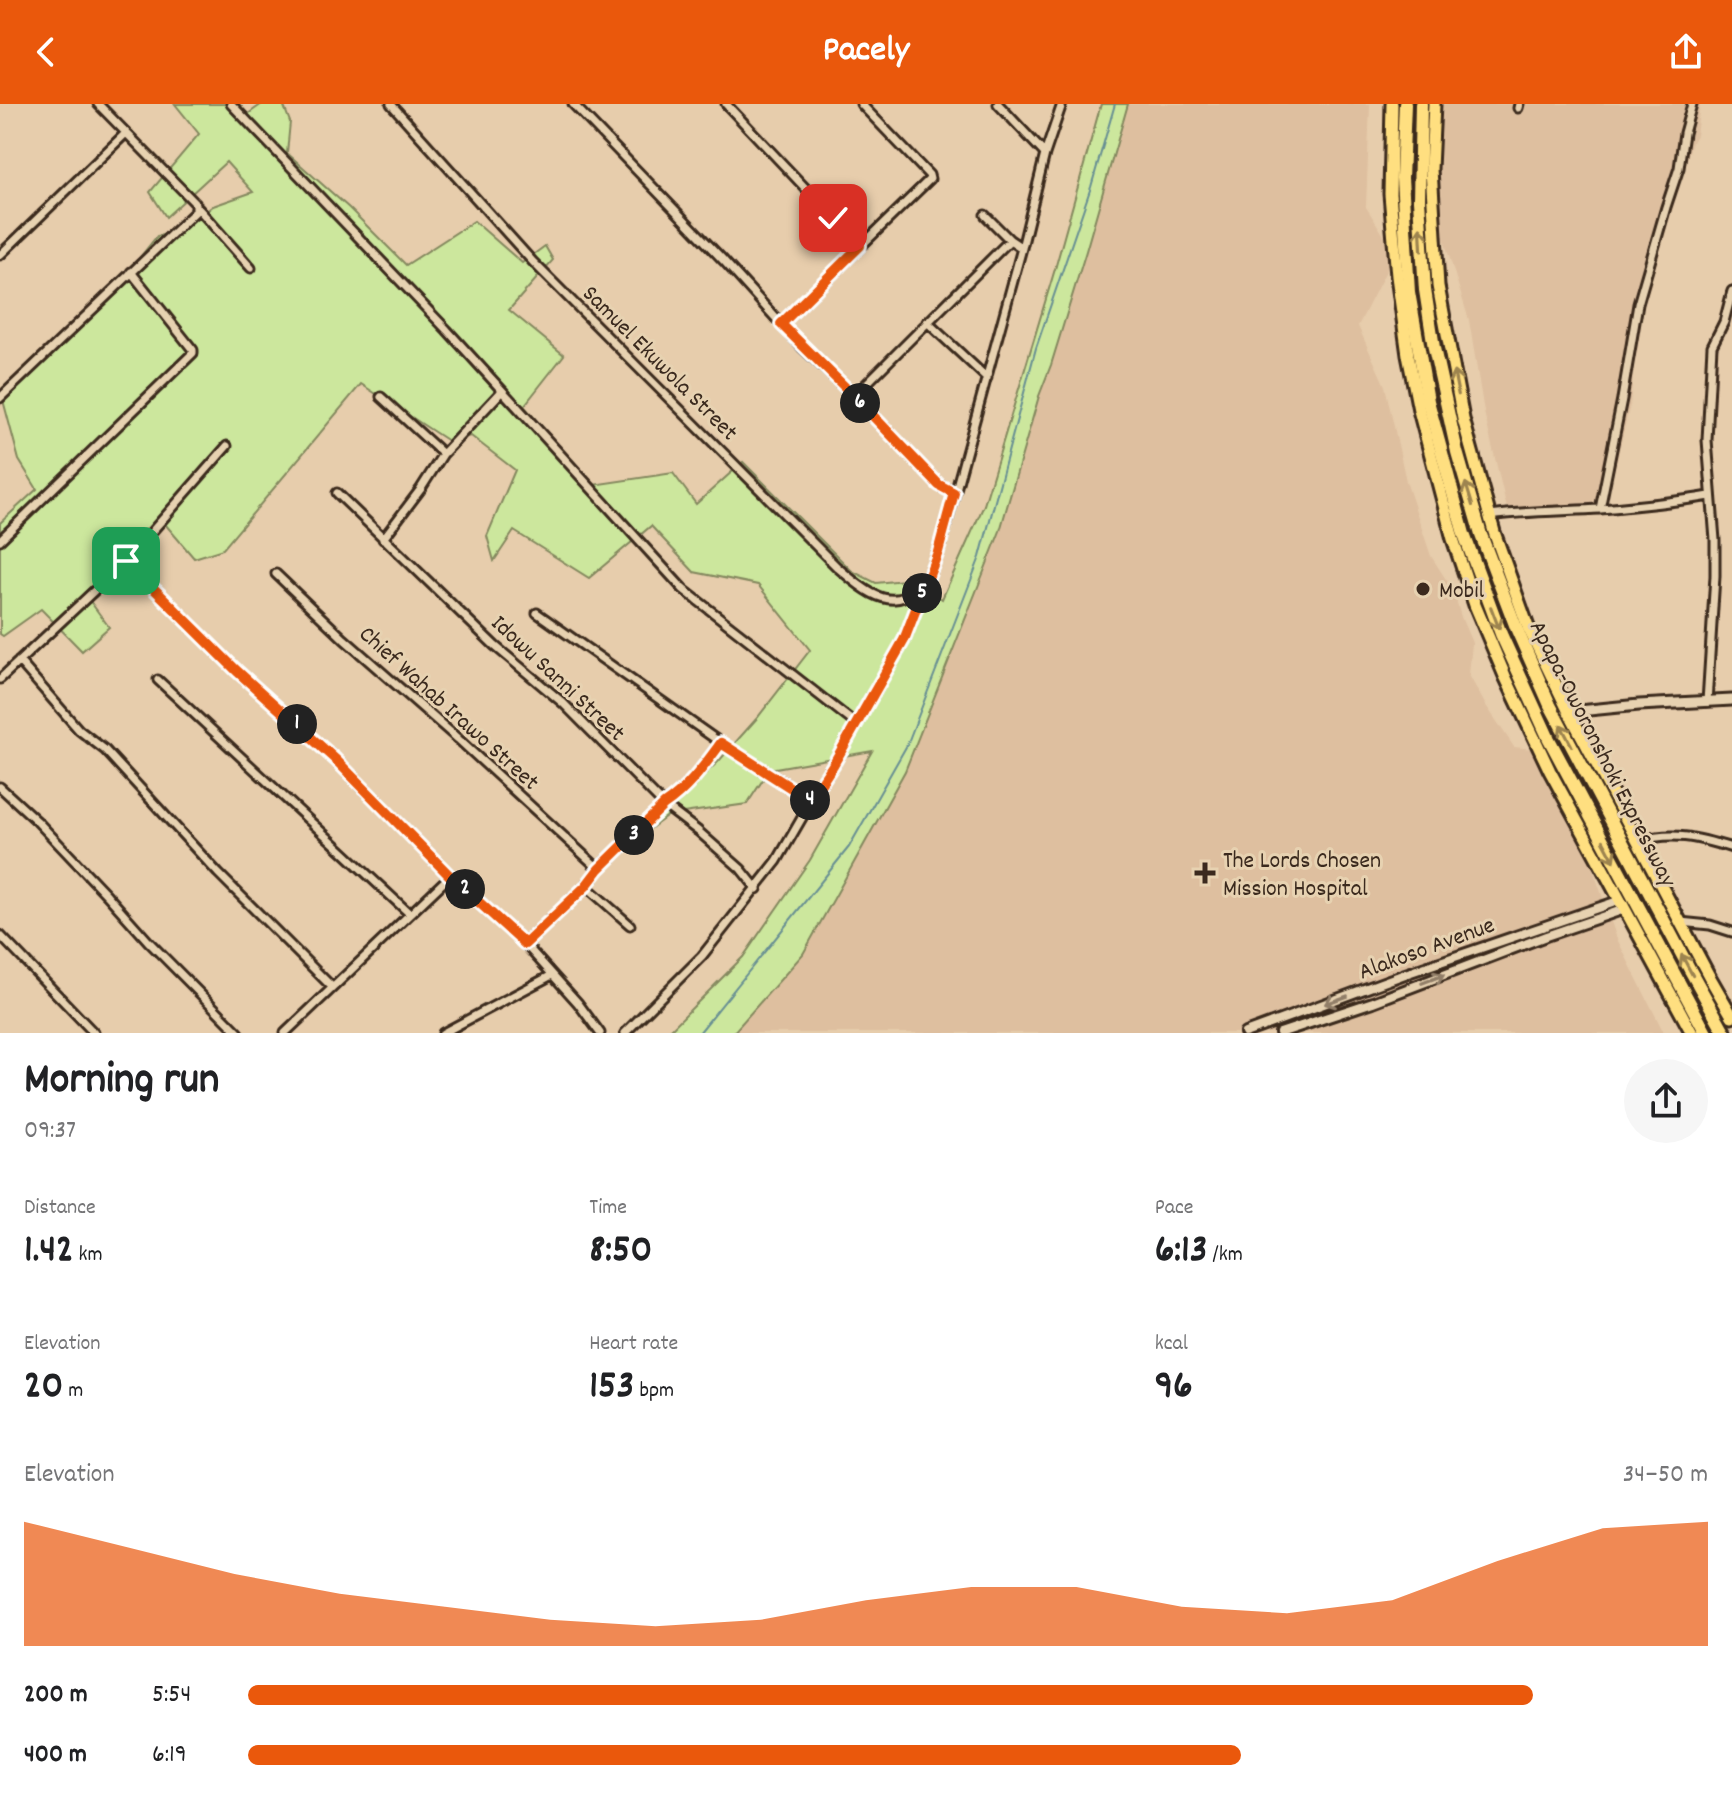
<!DOCTYPE html>
<meta charset="utf-8">
<style>
body{margin:0;font-family:Dekko,sans-serif;background:#f6f6f6;color:#202124;height:100vh;display:flex;flex-direction:column;font-size:30px;white-space:nowrap}
*{box-sizing:border-box;margin:0}
p{font-size:26px;color:#757577}
.icon{flex:none;width:44px;height:44px;fill:none;stroke:currentColor;stroke-width:2;stroke-linecap:round;stroke-linejoin:round}
.map{position:relative;height:929px;overflow:hidden}
.side{display:flex;flex-direction:column;background:#fff;flex:1}
.side>*{flex:none}
.pin{position:absolute;display:grid;place-items:center;width:68px;height:68px;color:#fff;margin:-34px;border-radius:16px;box-shadow:0 4px 12px #0006}
.km{position:absolute;width:40px;height:40px;margin:-20px;border-radius:50%;background:#222;color:#fff;font-size:22px;line-height:40px;text-align:center}
.round{display:grid;place-items:center;flex:none;width:84px;height:84px;border-radius:42px;background:#f6f6f6}
.overview{display:flex;align-items:center;justify-content:space-between;height:136px;padding:0 24px}
h1{font-size:44px;font-weight:800;line-height:60px}
.figures{display:grid;grid-template-columns:repeat(3,1fr);gap:12px;height:136px;padding:8px 24px}
.figures div{display:grid;align-content:center}
.figures b{font-size:40px;font-weight:800}
.figures small{font-size:22px;font-weight:400}
.figures p{font-size:22px}
.chart{height:224px;padding:16px 24px}
.chart p{display:flex;justify-content:space-between}
.chart svg{width:100%;height:144px;margin-top:8px;fill:#ea580c;opacity:.7}
ul{padding:0 24px;list-style:none;font-size:26px}
li{display:grid;grid-template-columns:128px 96px 1fr;align-items:center;height:60px}
li i{height:20px;border-radius:10px;background:#ea580c}
header{display:flex;justify-content:space-between;align-items:center;height:104px;padding:0 24px;background:#ea580c;color:#fff;font-size:36px;font-weight:800}
.map>svg:first-child{display:block}
</style>
<header><svg class="icon" aria-label="back" viewBox="0 0 24 24"><path d="M15 5l-7 7 7 7"/></svg>Pacely<svg class="icon" aria-label="share" viewBox="0 0 24 24"><path d="M12 15V3M7 8l5-5 5 5M5 13v7h14v-7"/></svg></header>
<div class="map">
<svg width="1732" height="929" viewBox="0 0 1732 929">
<rect width="100%" height="100%" fill="#e7cdac"/>
<filter id="ink" filterUnits="userSpaceOnUse"><feTurbulence type="fractalNoise" baseFrequency=".0125" numOctaves="2"/><feDisplacementMap in="SourceGraphic" scale="16" xChannelSelector="R" yChannelSelector="G"/><feConvolveMatrix kernelMatrix="1 2 1 2 8 2 1 2 1" color-interpolation-filters="sRGB"/></filter>
<g filter="url(#ink)">
<path fill="#debf9f" d="M1128,0H1370L1366,103L1395,149L1358,222L1385,282L1406,377L1431,452L1454,488L1461,513L1472,539L1469,571L1485,600L1514,643L1542,646L1584,739L1617,835L1664,929H733L803,850L1000,427L1039,292L1051,261L1086,147Z
M1439,0H1700L1696,31L1692,38L1638,222L1630,301L1606,400L1509,413L1484,308L1469,216L1435,107L1434,35Z"/>
<path fill="#cce79d" stroke="#84885e" stroke-width="2" d="M175,0H239L248,10L262,0H283L290,18L287,49L349,104L406,161L474,117L522,159L545,142L553,156L509,206L564,251L524,302L593,381L673,369L696,400L743,358L852,467L876,479L914,475L942,495L984,401L1055,165L1101,0H1128L1086,147L1051,261L1039,292L1000,427L905,667L803,850L733,929H667L743,853L810,756L872,647L770,665L747,700L669,711L609,755L718,658L758,613L810,546L758,481L694,468L651,422L589,474L514,427L494,457L487,432L515,366L471,332L448,337L361,280L223,445L194,454L165,420L84,489L109,523L82,547L41,505L3,532L0,530V419L37,385L19,356L3,296L31,267L80,224L108,193L157,132L178,129L213,102L253,88L226,58L166,113L150,88L199,30Z"/>
<g fill="none" stroke-linecap="round" stroke-linejoin="round">
<path stroke="#678f93" stroke-width="2" d="M699,929L849,743L907,641L980,453L1036,244L1091,83L1115,0"/>
<defs>
<path id="minor" d="M231,0L447,226L683,485L856,620
M391,0L533,158L837,463C854,477 880,503 904,493C911,490 918,484 925,479
M573,0L724,157L802,243L854,292L939,381L954,389
M726,0L860,142
M998,0L1045,50
M1518,4L1519,0
M197,103L251,164
M985,111L1010,136
M0,151L126,29
M927,218L987,274
M781,220L930,75L929,71L861,0
M854,292L1010,136L1022,144
M381,293L443,350
M0,294L196,107V100L98,0
M337,389L495,542L563,599L664,701L698,727L741,765L757,785
M1600,405L1622,295L1638,200L1666,103L1679,64L1684,29L1692,0
M1489,412C1526,407 1563,407 1600,405C1637,402 1674,398 1710,392
M383,435L420,386L443,350L502,287
M0,436L193,249V246L131,168
M126,457L237,567L336,656L450,772L525,840L578,899L600,929
M276,470L344,535L458,635L599,765
M537,509L721,639L799,689L809,698
M19,557L79,626L105,646L218,769L332,883
M0,575L126,457L227,342
M158,576L410,810
M1707,598L1715,472V436L1707,336L1712,242L1724,218L1732,187
M0,683L37,717L107,791L148,837L239,929
M1637,737C1674,727 1696,733 1732,744
M586,782L630,821
M1680,818L1710,821L1732,828
M0,831L94,929
M525,840L586,782L599,765L664,701C688,685 704,662 721,639
M285,929L450,772
M443,929L552,871
M625,929L702,852L777,757L803,712L809,698L833,661L904,536L938,448L948,415L1022,144L1045,50L1062,0"/>
<path id="tertiary" d="M1245,929L1405,870L1621,796
M1280,929L1373,898L1546,832L1625,805"/>
<path id="secondary" d="M1569,608L1639,601L1732,596"/>
<path id="primary" d="M1392,0L1390,90L1397,172L1408,251L1419,306L1453,435L1475,501L1505,572L1550,667L1692,929
M1434,0L1431,65L1438,182L1463,315L1494,428L1528,523L1569,608L1709,872L1732,912"/>
<path id="motorway" d="M1405,0L1402,74L1409,188L1428,297L1464,430L1501,530L1549,635L1706,929
M1421,0L1419,96L1425,186L1434,244L1457,348L1481,431L1517,526L1550,601L1690,866L1725,929"/>
</defs>
<use href="#minor" stroke="#3b2a1e" stroke-width="13"/>
<use href="#tertiary" stroke="#3b2a1e" stroke-width="14"/>
<use href="#secondary" stroke="#3b2a1e" stroke-width="15"/>
<use href="#primary" stroke="#3b2a1e" stroke-width="17"/>
<use href="#motorway" stroke="#3b2a1e" stroke-width="18"/>
<use href="#minor" stroke="#e7d2b1" stroke-width="7"/>
<use href="#tertiary" stroke="#e7d2b1" stroke-width="8"/>
<use href="#secondary" stroke="#e7d2b1" stroke-width="9"/>
<use href="#primary" stroke="#ffdf80" stroke-width="11"/>
<use href="#motorway" stroke="#ffdf80" stroke-width="12"/>
</g>
<defs><path id="oneway-shaft" d="M-6 0H5M1.5-3L5.5 0L1.5 3" fill="none" stroke-width="1.6" stroke-linecap="round" stroke-linejoin="round" transform="scale(2)"/></defs>
<g stroke="#9d844f">
<use href="#oneway-shaft" transform="translate(1421 135) rotate(-93)"/>
<use href="#oneway-shaft" transform="translate(1456 279) rotate(-101)"/>
<use href="#oneway-shaft" transform="translate(1469 390) rotate(-107)"/>
<use href="#oneway-shaft" transform="translate(1495 514) rotate(69)"/>
<use href="#oneway-shaft" transform="translate(1566 631) rotate(-118)"/>
<use href="#oneway-shaft" transform="translate(1609 747) rotate(62)"/>
<use href="#oneway-shaft" transform="translate(1687 861) rotate(-118)"/>
</g>
<g stroke="#917e68">
<use href="#oneway-shaft" transform="translate(1433 875) rotate(-21)"/>
<use href="#oneway-shaft" transform="translate(1336 896) rotate(160)"/>
</g>
</g>
<g fill="none" stroke-linecap="round" stroke-linejoin="round" filter="url(#ink)">
<defs>
<path id="route" d="M126,457L237,567L336,656L450,772L525,840L586,782L599,765L664,701C688,685 704,662 721,639L799,689L809,698L833,661L904,536L938,448L954,389L939,381L854,292L781,220L860,142L833,114"/>
</defs>
<use href="#route" stroke="#fff" stroke-width="16"/>
<use href="#route" stroke="#ea580c" stroke-width="10"/>
</g>
<g fill="#3b2a1e" stroke="#e7d2b1" stroke-width="3">
<circle cx="1423" cy="485" r="8"/>
<path d="M1201 757h8v8h8v8h-8v8h-8v-8h-8v-8h8z"/>
</g>
<g text-anchor="middle" stroke-width="6" stroke-linejoin="round" paint-order="stroke">
<g font-size="24" fill="#3b2a1e" stroke="#e7d2b1">
<text transform="translate(661 258) rotate(45)" y="8">Samuel Ekuwola Street</text>
<text transform="translate(559 573) rotate(43)" y="8">Idowu Sanni Street</text>
<text transform="translate(450 603) rotate(42)" y="8">Chief Wahab Irawo Street</text>
<text transform="translate(1604 649) rotate(63)" y="8">Apapa-Oworonshoki Expressway</text>
<text transform="translate(1426 843) rotate(-20)" y="8">Alakoso Avenue</text>
</g>
<g font-size="24" fill="#3b2a1e" stroke="#e7d2b1" text-anchor="start">
<text x="1439" y="493">Mobil</text>
<text x="1223" y="763">The Lords Chosen<tspan x="1223" dy="28">Mission Hospital</tspan></text>
</g>
</g>
</svg>
<div class="pin" style="left:126px;top:457px;background:#1e9e55"><svg class="icon" aria-label="arrive" viewBox="0 0 24 24"><path d="M6 21V4h12l-3 4 3 4H6"/></svg></div>
<div class="pin" style="left:833px;top:114px;background:#d93025"><svg class="icon" aria-label="check" viewBox="0 0 24 24"><path d="M5 12l5 5 9-10"/></svg></div>
<b class="km" style="left:297px;top:620px">1</b>
<b class="km" style="left:465px;top:785px">2</b>
<b class="km" style="left:634px;top:731px">3</b>
<b class="km" style="left:810px;top:696px">4</b>
<b class="km" style="left:922px;top:489px">5</b>
<b class="km" style="left:860px;top:299px">6</b>
</div>
<section class="side">
<div class="overview"><div><h1>Morning run</h1><p>09:37</p></div><a class="round"><svg class="icon" aria-label="share" viewBox="0 0 24 24"><path d="M12 15V3M7 8l5-5 5 5M5 13v7h14v-7"/></svg></a></div>
<div class="figures">
<div><p>Distance</p><b>1.42<small> km</small></b></div>
<div><p>Time</p><b>8:50</b></div>
<div><p>Pace</p><b>6:13<small> /km</small></b></div>
</div>
<div class="figures">
<div><p>Elevation</p><b>20<small> m</small></b></div>
<div><p>Heart rate</p><b>153<small> bpm</small></b></div>
<div><p>kcal</p><b>96</b></div>
</div>
<div class="chart"><p><span>Elevation</span>34–50 m</p>
<svg viewBox="0 0 160 44" preserveAspectRatio="none"><path d="M0 44V6L10 14L20 22L30 28L40 32L50 36L60 38L70 36L80 30L90 26L100 26L110 32L120 34L130 30L140 18L150 8L160 6V44z"/></svg>
</div>
<ul>
<li><b>200 m</b>5:54<i style="width:88%"></i></li>
<li><b>400 m</b>6:19<i style="width:68%"></i></li>
</ul>
</section>
